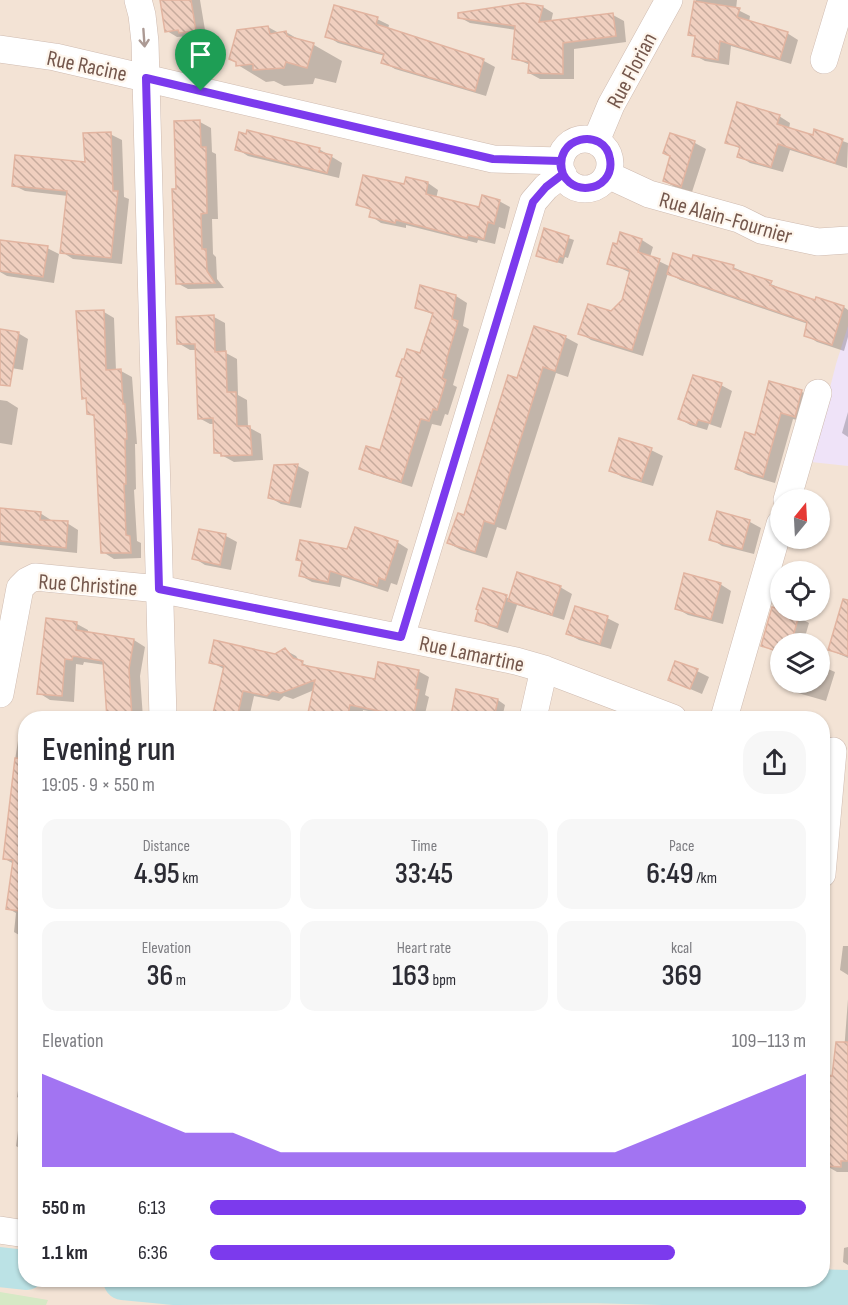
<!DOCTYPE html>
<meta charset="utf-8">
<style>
body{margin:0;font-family:"Sofia Sans Condensed",sans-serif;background:#f7f7f7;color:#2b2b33;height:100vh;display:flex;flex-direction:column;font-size:22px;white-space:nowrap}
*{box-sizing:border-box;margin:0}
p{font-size:20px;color:#7c7c81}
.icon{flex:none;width:33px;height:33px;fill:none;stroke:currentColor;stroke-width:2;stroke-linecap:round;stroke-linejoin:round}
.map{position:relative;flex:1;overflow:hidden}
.side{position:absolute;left:18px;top:711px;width:812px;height:576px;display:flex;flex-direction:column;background:#fff;border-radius:24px;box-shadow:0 2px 4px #0004}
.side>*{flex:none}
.needle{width:39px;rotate:18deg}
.fabs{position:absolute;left:770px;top:489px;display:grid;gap:12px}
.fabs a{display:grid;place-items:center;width:60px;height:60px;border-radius:50%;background:#fff;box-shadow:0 2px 4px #0004;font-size:30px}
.pin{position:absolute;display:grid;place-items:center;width:51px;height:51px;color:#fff;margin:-62px -26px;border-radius:50% 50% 50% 0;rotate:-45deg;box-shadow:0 0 6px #0007}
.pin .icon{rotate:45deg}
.round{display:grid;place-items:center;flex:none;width:63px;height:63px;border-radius:24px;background:#f7f7f7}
.head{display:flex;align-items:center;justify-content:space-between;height:102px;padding:0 24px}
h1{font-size:33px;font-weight:600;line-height:45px}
.metrics{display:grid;grid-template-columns:repeat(3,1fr);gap:9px;height:102px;padding:6px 24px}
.metrics div{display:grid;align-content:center;border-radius:15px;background:#f7f7f7;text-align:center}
.metrics b{font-size:30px;font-weight:600}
.metrics small{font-size:16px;font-weight:400}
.metrics p{font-size:16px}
.chart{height:168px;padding:12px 24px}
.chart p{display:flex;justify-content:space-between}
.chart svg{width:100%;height:108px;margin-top:6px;fill:#7c3aed;opacity:.7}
ul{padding:0 24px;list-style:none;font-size:20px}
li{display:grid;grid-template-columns:96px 72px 1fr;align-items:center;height:45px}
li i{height:15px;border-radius:8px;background:#7c3aed}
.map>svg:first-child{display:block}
</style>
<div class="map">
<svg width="848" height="1305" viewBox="0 0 848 1305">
<defs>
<pattern id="building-back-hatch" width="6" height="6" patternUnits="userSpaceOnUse" patternTransform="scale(1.5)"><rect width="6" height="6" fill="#f0cfbf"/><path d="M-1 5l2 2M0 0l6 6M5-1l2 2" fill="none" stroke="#c7ab9d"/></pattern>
</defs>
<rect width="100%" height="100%" fill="#fcf2e6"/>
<path fill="#f3e3d5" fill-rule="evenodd" d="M0,0H848V1305H0ZM780,500H819V538H780ZM780,572H819V610H780ZM780,644H819V682H780ZM26,718H822V1280H26Z"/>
<path fill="#efe3f8" d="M848,326V466L811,462L836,364Z"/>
<path fill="#d6e9c5" d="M0,1293V1292L48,1300L46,1305H0Z"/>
<path fill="#0003" d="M162,0H200L206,36L191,38L187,36L177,37L167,31Z
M696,0H737L736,9L750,16L749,22L787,33L798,40L791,64L731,46L729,65L705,61L694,55L697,38L690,34Z
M543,7L553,13L551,22L613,15L624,21L626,42L574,49V79H540L529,73L530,65L514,58L516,30L470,23L459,17Z
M377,19L389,25L388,29L484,61L495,67L486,96L395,69L383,62L385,56L338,43L327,36Z
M268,27L279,33L286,32L303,42L314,45L342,61L336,83L315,78L313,84L284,86L274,81L266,82L238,65Z
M779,116L790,123L789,129L814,137L815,131L848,143L847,168L790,150L783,172L750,163L739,156L741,149L727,142Z
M200,122L211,128L212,152L216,154L218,219H212L213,254L216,257L217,279L224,288L188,289L177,283L178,190Z
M110,134L122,140L124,197L129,199L122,264L73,259L62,252L68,196L25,191L13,185L86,163Z
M248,135L319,149L342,163L339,178L248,156L237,149Z
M671,135L695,143L706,149L692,192L675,187L664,181L671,156Z
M428,183L438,190L436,199L481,209L499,201L510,207L505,229L499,227L495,244L478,240L477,243L406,225V228L381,223L371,216L372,211L358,204L405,185Z
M545,230L574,240L568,258L565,257L563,264L543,258Z
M621,234L642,240L653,247L650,257L671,267L693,261L733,267L782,289L816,302L817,299L844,307L848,310V337L844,351L817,342L806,335L808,324L680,280L668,273L643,356L591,340L580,333L611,312L623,300L631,273L609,263L618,246Z
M0,241L47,248L59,254L54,283L7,276L0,272Z
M456,296L467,303L463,326L469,329L453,385L457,387L448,415L445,414L441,426L432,424L412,487L372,474L361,468L381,452L421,355L434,315L416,307Z
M104,312L114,318L116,371H121L132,377L137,444H135L136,489L134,490L137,541L141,543V558L114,559L103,552L96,418L88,413V400L84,398Z
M214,317L225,323L226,353L237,359L238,395L247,400L248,427L261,434L263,460L234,462L216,452L215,424H210L199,418L197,350H190L178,343Z
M0,330L18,333L28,339L23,370L0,366Z
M565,337L578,344L568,377L556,373L506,530L497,527L487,558L461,550L448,543L465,516L518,380Z
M770,383L802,392L813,398L806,422L793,419L775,483L748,475L736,469L756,437Z
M721,385L732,391L721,428L709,424L707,430L690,425L680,419Z
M0,400L7,401L18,408L12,445L0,443Z
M848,412V437L842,433Z
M651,450L663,456L653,486L622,477L610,470Z
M298,466L309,472L301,508L281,504L269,497L275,467Z
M0,509L40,513L51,520V522L67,523L78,530L77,553L0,545Z
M718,513L750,522L761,528L754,554L722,546L711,539Z
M200,531L226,536L237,542L231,570L205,565L194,558Z
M397,542L408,549L397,585L391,583L388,592L342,577L340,587L312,582L301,576L303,562L298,559Z
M720,584L731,591L723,624L688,615L676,608Z
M560,587L572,594L564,620L517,605L508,633L488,626L477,620L480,609L506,597L510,599Z
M798,617L809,623L803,644H780V654L763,646Z
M607,618L619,624L611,649L579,640L568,634Z
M77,624L88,630V633L134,640L145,647L140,676L143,718H108L105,665L84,662L83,665L76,664L74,702L50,700L39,693Z
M848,625V658L830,650Z
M285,650L296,656L300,662L313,668L376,681L418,671L429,677L425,695L429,697L424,718H404L363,710L362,718H319L309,713L314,690L293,699L284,696L279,701L254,696L249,718H214L224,669L211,662L276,655Z
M819,665L835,672L826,701L791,691L780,685L781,682H819Z
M697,671L709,677L702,694L669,680Z
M457,691L498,700L505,705L502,718H452Z
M20,728L26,729V1003L18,998L24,944L18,941L19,935L14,932L16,913L7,908L14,864L5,859L15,760Z
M843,946H848V975L840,970Z
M848,999V1172H837L825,1165V1160L822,1158L831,1077H833L843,1065Z
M26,1020V1194L19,1190L24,1151L16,1146L22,1100L17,1097L24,1053L21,1052Z
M848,1247V1265L843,1262L844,1248Z"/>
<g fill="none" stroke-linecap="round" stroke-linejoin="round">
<path stroke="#bbe2e5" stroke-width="40" d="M0,1267L26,1270
M123,1280L175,1285L589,1283L848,1290"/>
</g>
<path fill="url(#building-back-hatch)" stroke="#e2b4a0" stroke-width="1.5" d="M160,0H191L196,31L179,33L178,30L165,32Z
M694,1L740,8L737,17L788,32L780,59L720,41L718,60L692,56L695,36L688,35Z
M523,3L543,6L539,22L613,13L616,36L563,43V74L528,73L529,62L512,59L515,26L458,18V13Z
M334,5L378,17L376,24L484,59L475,91L381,63L384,54L325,37Z
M268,26L270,34L286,31L287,36L314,43L307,68L286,62L284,68L253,70V64L236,66V62L229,59L237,30Z
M737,102L780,115L777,124L813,135L814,129L843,139L835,163L778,144L771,167L737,157L740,147L725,143Z
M200,120L201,147H206L207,213L201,214L202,249H206L207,271L215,283L176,284L172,189H176L174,121Z
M247,130L320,148L319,152L332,155L327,173L235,150L239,132L246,134Z
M111,132L113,191H118L111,258L60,253L67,191L12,186L15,155L85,162L83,133Z
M670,133L695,141L681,187L663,181L670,156L663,153Z
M363,175L404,184L406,177L428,182L426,194L479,207L482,195L500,200L494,224L488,222L484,239L468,235L467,238L396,220L395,223L369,217L371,209L356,205Z
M544,228L569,236L563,257L560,256L557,262L536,256Z
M620,232L642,239L638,252L660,259L632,350L578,334L588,304L611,311L622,300L630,270L607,264L613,243L617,244Z
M0,240L48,246L43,277L0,271Z
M673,253L692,259L693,255L734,265L733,269L772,281L770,285L815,300L816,297L844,306L832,345L804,336L807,322L667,274Z
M420,285L456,295L452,319L458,321L446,361L447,362L442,378L446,380L437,410L433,409L429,421L421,419L401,482L359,469L366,446L380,450L402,378L396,376L402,359H404L407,349L420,353L433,313L415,308Z
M104,310L106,370L121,369L123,404H125L127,439H125L126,484H124L126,535L130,536L131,553H101L94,415L87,414L86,398L82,399L76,311Z
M214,315L215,352L226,351L227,392H236L237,426H250L252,455L221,456V453H214L213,418L198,419L195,344H177L176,317Z
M534,326L566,336L555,371L543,367L494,524L484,521L475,552L447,543L458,513L464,515L508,375L517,378Z
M0,329L19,332L10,386L0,385Z
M693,375L722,383L710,423L698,420L696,425L678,419Z
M769,381L802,390L795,417L781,413L763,477L735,469L745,432L755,435Z
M619,438L652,448L641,481L609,471Z
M298,464L289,503L268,498L274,465Z
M0,508L41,512L40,520L68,521L66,548L0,541Z
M717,511L750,520L742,549L709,540Z
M355,527L398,541L385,580L379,578L377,586L330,571L328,582L299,576L302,561L296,560L300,540L347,549Z
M199,529L226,534L220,565L192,559Z
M517,572L561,586L552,615L508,601Z
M684,573L721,583L711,619L675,609Z
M483,588L507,595L497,627L475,621L478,610L476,609Z
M843,599L848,600V656L828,650Z
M575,606L608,616L600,644L566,634Z
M772,607L799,615L791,644H780V652L761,646Z
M46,618L77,622L76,630L134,639L129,669L132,718H107L103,661L73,656L72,660L65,659L62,696L37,694Z
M214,640L275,654L285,648L293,658L303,661L302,665L375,679L378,662L419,670L415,689L419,690L413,718L350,705L347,718H334L308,713L315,680L281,693L272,691L267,696L243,691L237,718H212L224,666L209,663Z
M675,661L698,669L690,689L668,680Z
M456,689L498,699L494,718H461L451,716Z
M15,758L26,759V912L6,909L13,860L3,859Z
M836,1042H848V1161H841V1167L824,1166V1159H822L825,1097H827L829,1075L832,1076Z"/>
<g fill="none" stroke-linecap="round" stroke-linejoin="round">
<defs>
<path id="minor" d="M138,0L142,15L145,42L163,718
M0,49L55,57L493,159L560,161
M824,60L842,0
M560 164a25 25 0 1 1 50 0a25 25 0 1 1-50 0Z
M596,141L611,105L669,0
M608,175L649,194L739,219L761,230L818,242L848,240
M787,500L818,393
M401,637L533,202L546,187L563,174
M0,694L20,588L27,581L35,577L159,589L516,661L544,669L673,718
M533,718L544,669
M724,718L780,524
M822,874L833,751
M0,1230L26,1234"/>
</defs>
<use href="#minor" stroke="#cfbbb0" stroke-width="28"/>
<use href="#minor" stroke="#fff" stroke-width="27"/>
</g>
<defs><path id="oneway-shaft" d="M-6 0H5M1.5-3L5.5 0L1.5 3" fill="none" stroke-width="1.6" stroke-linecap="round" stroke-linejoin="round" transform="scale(1.5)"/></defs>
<use stroke="#ac9a94" href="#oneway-shaft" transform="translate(144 38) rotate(86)"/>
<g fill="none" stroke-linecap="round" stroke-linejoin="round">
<defs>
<path id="route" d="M201,91L146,78L159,589L401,637L533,202L546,187L563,174C551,136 605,126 610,159C616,193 562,201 560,161L493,159L201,91"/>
</defs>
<use href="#route" stroke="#fff" stroke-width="12"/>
<use href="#route" stroke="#7c3aed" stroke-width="8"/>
</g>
<g text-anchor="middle" stroke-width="4.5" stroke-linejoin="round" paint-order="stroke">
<g font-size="22" fill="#74574c" stroke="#fef6ed">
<text transform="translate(87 65) rotate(12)" y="8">Rue Racine</text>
<text transform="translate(631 70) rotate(-62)" y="8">Rue Florian</text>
<text transform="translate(726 217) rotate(16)" y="8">Rue Alain-Fournier</text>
<text transform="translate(88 584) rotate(4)" y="8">Rue Christine</text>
<text transform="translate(472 653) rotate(12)" y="8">Rue Lamartine</text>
</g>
</g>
</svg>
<div class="fabs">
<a><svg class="needle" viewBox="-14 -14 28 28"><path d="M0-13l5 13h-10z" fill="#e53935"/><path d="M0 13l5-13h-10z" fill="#7c7c81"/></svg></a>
<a><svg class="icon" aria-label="locate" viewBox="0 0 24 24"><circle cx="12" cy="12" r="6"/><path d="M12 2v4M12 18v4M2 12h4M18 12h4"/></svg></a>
<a><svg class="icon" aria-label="layers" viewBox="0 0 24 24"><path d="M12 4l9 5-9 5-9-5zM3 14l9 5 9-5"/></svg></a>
</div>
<div class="pin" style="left:201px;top:91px;background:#1e9e55"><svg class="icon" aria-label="arrive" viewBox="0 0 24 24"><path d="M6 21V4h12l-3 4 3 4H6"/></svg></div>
<section class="side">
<div class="head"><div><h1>Evening run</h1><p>19:05 · 9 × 550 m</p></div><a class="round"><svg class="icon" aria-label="share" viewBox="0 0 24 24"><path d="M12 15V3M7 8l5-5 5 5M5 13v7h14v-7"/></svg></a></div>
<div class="metrics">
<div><p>Distance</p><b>4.95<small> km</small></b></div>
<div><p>Time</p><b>33:45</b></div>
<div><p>Pace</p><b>6:49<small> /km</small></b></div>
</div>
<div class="metrics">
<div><p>Elevation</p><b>36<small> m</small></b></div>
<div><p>Heart rate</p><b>163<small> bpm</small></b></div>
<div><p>kcal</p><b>369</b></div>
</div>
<div class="chart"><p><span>Elevation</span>109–113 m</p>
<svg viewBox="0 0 160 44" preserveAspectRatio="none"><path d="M0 44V6L10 14L20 22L30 30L40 30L50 38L60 38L70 38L80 38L90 38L100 38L110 38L120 38L130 30L140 22L150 14L160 6V44z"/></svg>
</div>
<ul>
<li><b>550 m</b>6:13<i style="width:100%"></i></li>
<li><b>1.1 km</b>6:36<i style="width:78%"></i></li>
</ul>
</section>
</div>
